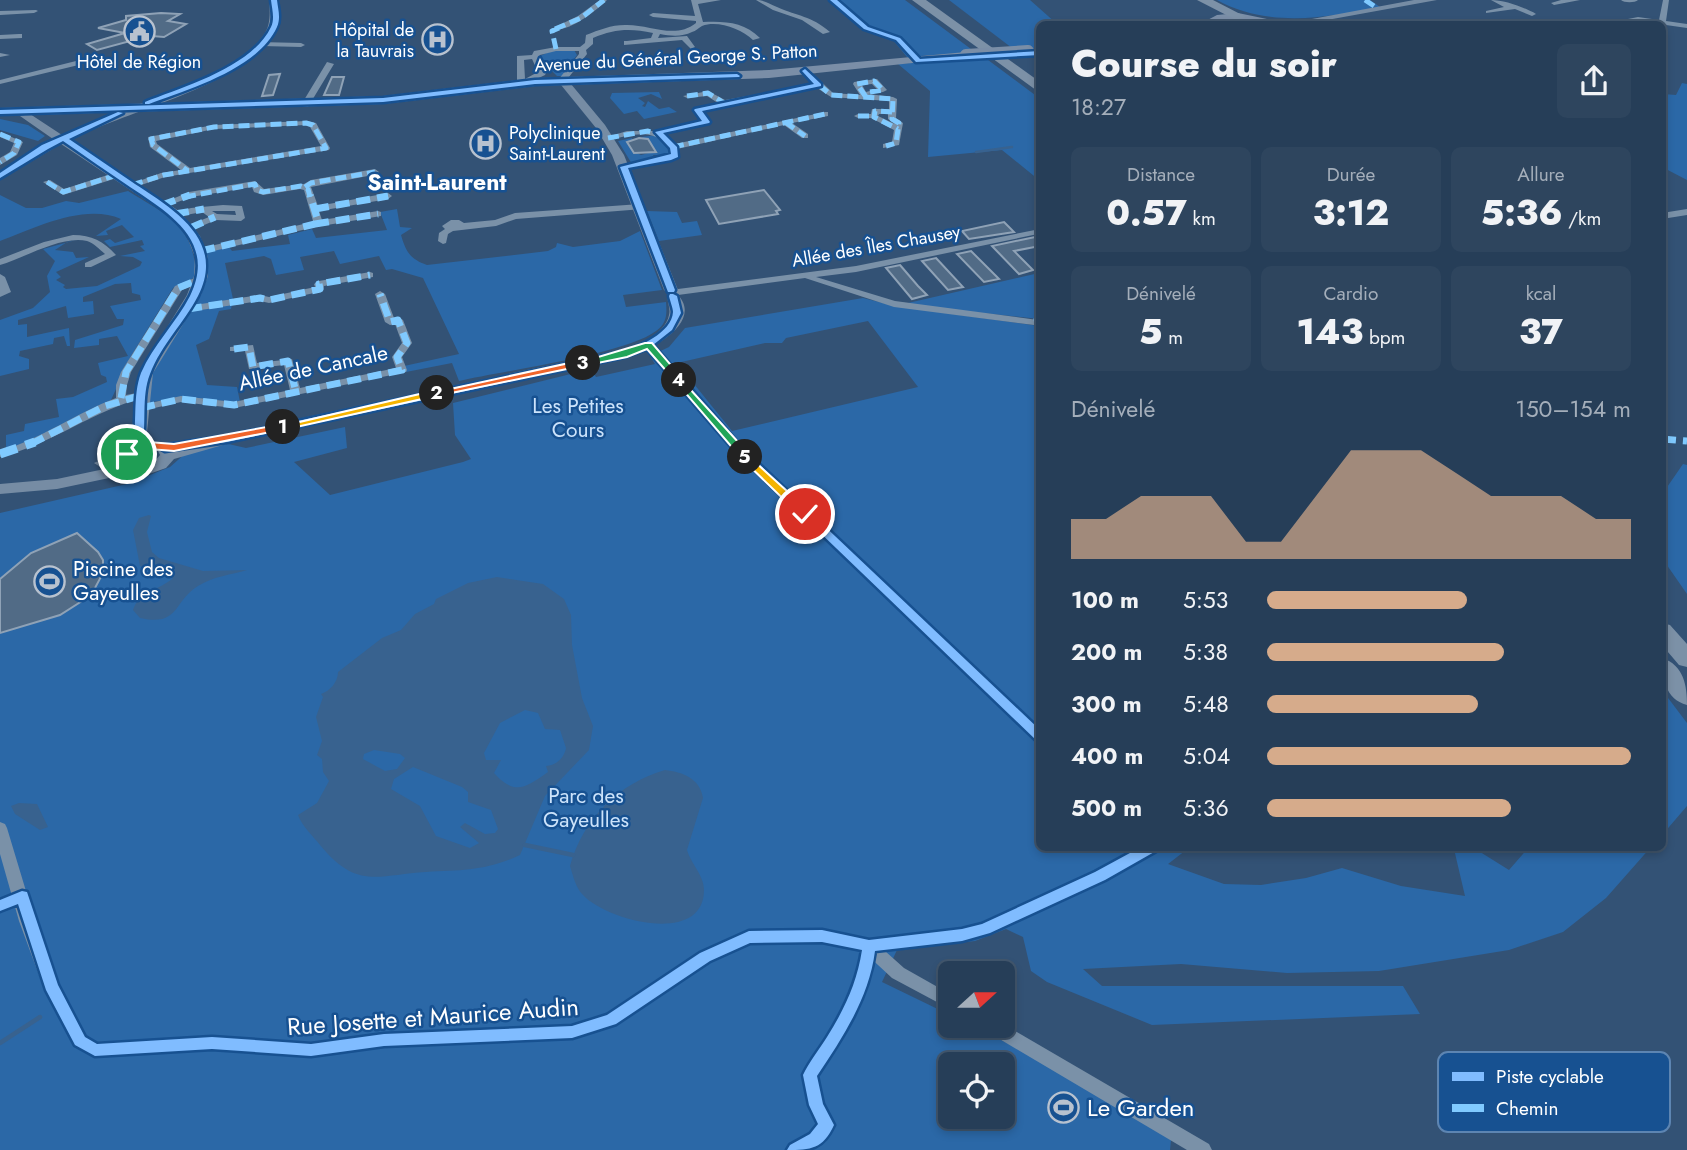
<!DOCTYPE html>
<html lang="fr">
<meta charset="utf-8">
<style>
body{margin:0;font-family:Jost,sans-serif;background:#2e455e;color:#f1f3f6;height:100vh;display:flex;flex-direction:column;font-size:26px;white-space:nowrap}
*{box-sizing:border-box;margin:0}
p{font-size:23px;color:#a4aeba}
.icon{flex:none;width:38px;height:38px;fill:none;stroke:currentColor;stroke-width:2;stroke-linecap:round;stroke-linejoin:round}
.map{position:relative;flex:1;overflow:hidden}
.drawer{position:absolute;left:1036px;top:21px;width:630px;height:830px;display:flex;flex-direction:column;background:#263e58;border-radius:10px;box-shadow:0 4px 10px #0003,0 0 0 2px #42576e}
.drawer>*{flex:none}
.needle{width:46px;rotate:69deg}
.tools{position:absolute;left:938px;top:961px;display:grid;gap:14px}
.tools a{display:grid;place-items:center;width:77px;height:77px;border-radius:10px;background:#263e58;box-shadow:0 4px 10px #0003,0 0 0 2px #42576e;font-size:35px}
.pin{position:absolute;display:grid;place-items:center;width:60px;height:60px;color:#fff;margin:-30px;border:4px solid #fff;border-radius:50%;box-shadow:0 2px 7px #0007}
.km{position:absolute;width:35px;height:35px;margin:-18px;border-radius:50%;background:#222;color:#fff;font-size:19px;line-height:35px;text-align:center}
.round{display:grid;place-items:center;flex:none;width:74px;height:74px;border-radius:10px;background:#2e455e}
.overview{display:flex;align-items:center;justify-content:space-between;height:119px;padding:0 35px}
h1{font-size:38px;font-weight:800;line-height:52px}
.metrics{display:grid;grid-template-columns:repeat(3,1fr);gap:10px;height:119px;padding:7px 35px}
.metrics div{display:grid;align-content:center;border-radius:10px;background:#2e455e;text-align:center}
.metrics b{font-size:35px;font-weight:800}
.metrics small{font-size:19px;font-weight:400}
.metrics p{font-size:19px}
.chart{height:196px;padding:14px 35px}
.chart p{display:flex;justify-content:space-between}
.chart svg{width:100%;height:126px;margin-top:7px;fill:#d6ab8b;opacity:.7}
ul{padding:0 35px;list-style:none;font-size:23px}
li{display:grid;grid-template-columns:112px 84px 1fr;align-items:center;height:52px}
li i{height:18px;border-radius:9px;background:#d6ab8b}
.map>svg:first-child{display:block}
</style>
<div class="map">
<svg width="1687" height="1150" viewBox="0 0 1687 1150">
<rect width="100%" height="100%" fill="#335275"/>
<path fill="#2b68a7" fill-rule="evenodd" d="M837,0H905L975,52L907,57L889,35L870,27Z
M949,0H1030L1057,24H1040L1039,49L1012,48Z
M1217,0H1370L1380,7C1327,18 1267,28 1217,0Z
M574,50L577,55L562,76H557L538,57L551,51Z
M984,57L1039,98V180L1002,150L928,157L930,91L898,64Z
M1682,83L1687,84V180L1662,167L1663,94L1676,95Z
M659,92L662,99L651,94L638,98L645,103L642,106L645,107L648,101L659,109L669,107L677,112L644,119L637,111L624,114L610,98L612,93Z
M0,119L28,125L45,136L38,141L0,130Z
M657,135L663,139L671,152L669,155H653L655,159L632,164L618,141L632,138L634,143L630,147L633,151L641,155L656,151L642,137Z
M128,191C167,215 195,226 196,277L173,288L131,356L111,400L25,445L6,449V435L24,431L25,424L59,417L56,399L73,397L107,382L106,377L101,375L98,363L128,356L117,336L99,339V345L74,348L75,340L123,325L124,319H117L110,306L141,300L140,295L132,293L131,283L115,284L83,297V302L93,301L94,314L68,318L66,306L18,320V325L27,324V337L69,328L70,346H67L64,336L54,338L53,344L20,351L19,356L29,359V369L0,376V320L33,308L50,292L47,276L55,261L43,249L76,240L67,242L55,250L73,252L76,258L89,257L56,272L61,277L56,280L65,285L63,287L66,289L97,286L140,266L142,262L133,257L120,256L145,251L140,246L144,245L142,240L110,247L104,241L110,239L115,243L134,237L122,225L106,231L108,235L96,236L121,219C84,203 35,228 0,241V195L26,208H42L66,201L79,203Z
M397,209L400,227L412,228L401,235C406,252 410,259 427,265L548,251L556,247L557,243L573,247L620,241L640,231L662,290L623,295L626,307L666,302C667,314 667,323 656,331C626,354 502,371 459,381L452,363L406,372L404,366L459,354L423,278L392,269L386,270L379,256L340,264L334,251L300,257L304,270L276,275L271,259L264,256L225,263L233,299L231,309L219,311L209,339L196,345L207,385L237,387L240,402L180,398L145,403L150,373L163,354L205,251L229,247L232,251L290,244L288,235L312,229L316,238L387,230L380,212Z
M647,211L677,212L682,223L697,221L702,235L659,241Z
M1039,273V319L907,305L908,303Z
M863,298L895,306L1039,326L1040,847H1190L1168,864L1224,884L1261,885L1306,878L1342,868L1401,886L1465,896L1454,849L1477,850L1509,870L1529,847H1651L1606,898L1563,932L1509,950L1379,971L1287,973L1181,964L1083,969L1102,986H1403L1420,1014L1152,1025L1047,982L1031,971L1023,937L1006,929L975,941L897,950L882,982L950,1015V1026H972L1028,1053L1171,1140L1170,1150H0V513L140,481V479L170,467L187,452L224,443L246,448L345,427L347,448L294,462L330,495L463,462L471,459L455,435L453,403L591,369L596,377L655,364L650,356L669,347L685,328ZM868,321L918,387L732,431L677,363L765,343H782L786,338ZM950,1064H1003V1116H950Z
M1683,464L1687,465V594L1662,558L1663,493Z
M1662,690L1687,723V806L1663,834V750L1668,749L1663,735Z"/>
<path fill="#38628f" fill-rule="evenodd" d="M149,515L151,516L147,532L152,552L159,558L203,571L247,570C231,575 214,576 198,586C173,601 180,627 140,618L133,610C139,591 160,590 173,578L140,566L133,530L139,518Z
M497,577L543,584L564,599L571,615L572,645L582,698L593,726L589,750L545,796L520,855C486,871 463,870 426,872C377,875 357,890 320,845C312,835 302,826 298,815L317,803L329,781L323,772L322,759L317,755L322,741L316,717L323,697L321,694C330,691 338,682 338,672L382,638L401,630L415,614L434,604L436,599L468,583ZM525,710L538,713L545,729L560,730L566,748C564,758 557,765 546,766L548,772C525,788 515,796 494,773L501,760H486L484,753L500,723ZM374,750L400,754L405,758L397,769L385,771L363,759L364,754ZM413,767L462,787L468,792V802L491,810L498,829L495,833L485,834L465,823L460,827L479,843L470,848L436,836L420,806L391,789L394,779Z
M665,770C682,772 700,778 703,798L687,850C691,864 704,875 704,890C704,946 607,921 583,895C576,888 573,876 570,866C583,819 619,783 665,770Z
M19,803L37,804L48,827L40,830L15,814L11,806Z"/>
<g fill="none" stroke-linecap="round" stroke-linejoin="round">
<path stroke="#38628f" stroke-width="2.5" d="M976,152L1012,147"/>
<path stroke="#38628f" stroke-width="4.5" d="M525,845L573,855
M0,1043L40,1017"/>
</g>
<path fill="#516b86" stroke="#8fa2b6" stroke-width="2" d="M161,13L180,14L168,21L186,24L164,37L152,36L150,41L137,46L130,41L97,50L87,44L125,33L98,28L126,20V16Z
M280,74L273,95L262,96L269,75Z
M332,77H344L339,95H324Z
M639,138L648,139L656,152L634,153L627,142Z
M764,190L780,210L776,211L778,214L719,224L706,200Z
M1004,222L1014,232L969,239L962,231Z
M1040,236V246L1014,251L1033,270L1019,274L992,246Z
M971,251L999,279L984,282L957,254Z
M936,258L963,287L948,290L922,261Z
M900,265L918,286L927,295L912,299L886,268Z
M77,533L98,552L103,560V573L95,588L82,601L60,615L0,633V579L31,553Z"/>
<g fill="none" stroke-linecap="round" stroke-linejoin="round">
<path fill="#7a91a8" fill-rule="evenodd" d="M600,0H607C596,11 567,34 551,29L578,16Z
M691,0H721L698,4L703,22C725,21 744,22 760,38L753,40C741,29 718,20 702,26C698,28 696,31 692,32C682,37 671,36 660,34L658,38L687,36L695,47L691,49L682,40L624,45V41H627L651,38L653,33C630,28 614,29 593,38V44L586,50L587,54L565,82L558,80L579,54V51H556L540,55L539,57L546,73L545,75L524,85L517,80V56L532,55L534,51L556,47H580L585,43L586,35C599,30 611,25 625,25C649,24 675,40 696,23V21L653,17L649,15L653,13L695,16ZM532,59L538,72L525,79L524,60Z
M756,0C765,0 769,4 777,7C799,17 810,15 830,32L823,34L802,20L773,10Z
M1491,0C1504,0 1524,7 1536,14L1532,16L1515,9L1486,13V11L1504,7Z
M1561,0H1580L1554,5L1551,3Z
M1621,0H1638C1635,3 1624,3 1621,0Z
M1663,0H1669L1666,21L1687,24V28L1638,21L1633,24H1626L1628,19L1638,17L1659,20Z
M36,10L38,11L34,13L0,15V11Z
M19,34H22V38L0,39V35Z
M259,42L301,43L305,45L301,47L262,46L258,44Z
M0,53L10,55L0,57Z
M88,58H91V62L0,84V80Z
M327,62L334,64L308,107H302L301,105Z
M802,69H808L833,93L860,95L853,84L854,82L877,79L887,90L883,92L868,94L893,97L897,99L896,118L903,123L899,145L883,148V144L892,142L894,130L871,118H858L854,116L858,114H871L872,109H889V101L831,97L817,88L726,105L713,110L709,108L718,103L707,96L687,98L683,96L708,91L725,100L813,84L802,73ZM872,84L877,89L866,92L862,85ZM879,114H888V119L895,124L878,116Z
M825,112H828V116L792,123L808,134V138H802L784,125L677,149L679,155L674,160L624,170L620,167L621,165L668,156L671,154C659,125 632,135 608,140L604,138L627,131H655L704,121L708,123L663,134L675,144Z
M306,121L316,123L330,148L329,150L165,177L132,188L128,185L161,173L181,170L150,147L148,137L214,125ZM306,125L310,127L321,146L190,168L157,144L156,141L214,129Z
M0,132L23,142L17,155L0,165V158L10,152L14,143L0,137Z
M375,169L379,172L378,174L311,187L318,206L388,193L392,196L388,199L319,211L322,220L378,211L381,212V216L315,227L201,254L198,253V249L312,222L313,221L304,190L300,189L263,195L254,192L252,187L191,197L162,208L158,205L189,192L255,181L264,189L304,184L311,180Z
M117,172L120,173V177L63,195L43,182L50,180L64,189Z
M640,204L643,205V209L516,219L496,226L453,231L448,234L446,243L443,244L438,241L439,233L445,229L442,226L451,220H459L464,223L495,220L515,213Z
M223,205L242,206L245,218L241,221L216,220L190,231L187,230V226L209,217L202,212L175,217L171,214L191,208ZM212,211H235L236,215L217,214Z
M1687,209V215L1662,219V213Z
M1040,229L1038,234L856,272L816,277L895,301L1038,320V324L1034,325L894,307L805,278L678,295L673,292L678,289L856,266Z
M73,235C92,235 103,241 116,255L91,267H85V263L105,254C99,249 94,243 87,241C62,235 24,258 0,265V259L44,242Z
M370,272L373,273V277L324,286L323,291L269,303L260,301L188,312L183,309L188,306L260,295L269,297L315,287L314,284L319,281Z
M0,274L5,277L11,292L0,297Z
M202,275L207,278L205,280L182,290L131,372L127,385L126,395L142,392L147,395L146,397C94,410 52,444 0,457V451C41,439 76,413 116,398V385L121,372L175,286Z
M380,291L385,294L394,318L398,317L403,320L412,343L402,357L407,370L406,372L234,408L181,402L141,411L136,408L137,406L181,396L234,402L290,390L284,365L249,369L245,351H230V347L253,345L257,363L292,359L300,388L396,368L392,357L402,343L395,324L390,325L385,322L375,294Z
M648,342L652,343L743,448L1040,728V742L1035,741L735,452L644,347L643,345Z
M0,822L5,824L7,828L35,921L58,984L86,1036L97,1042L212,1036L311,1043L384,1033L572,1025L606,1014L699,952L749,930L822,929L869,939L962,928L982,923L1095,872L1139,847H1159L1157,851L1105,880L990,934L962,942L885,951L904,968L950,994V1009L892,978L864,952L822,943L750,944L711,962L617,1025L572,1039L384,1047L311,1057L212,1050L95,1057L74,1046L43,986L19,921L0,854Z
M1003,1024L1209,1144L1212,1150H1187L986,1031L984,1026H1003Z"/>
<path fill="#768ca4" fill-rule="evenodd" d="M269,0H279C280,11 281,22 276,32C252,82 121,113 70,140L179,211L200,236L208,257V276L201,295L153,373L146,442L171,445L173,449L227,434L621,350C637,345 665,335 669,315C671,308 666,300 668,293L664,290L612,155L596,128L557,80L562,77L566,78L605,125L624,155L678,290L676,293C706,321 651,350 629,357L230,443L174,459L166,468L146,475L128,474L57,489L0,494V484L57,479L128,464L145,465L154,462L160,455L158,451H145L102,468L94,463L130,446L139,373L187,295L194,276L195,257L187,237L171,217L61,144L0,180V171L53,139L20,116L30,114L62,135C116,107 229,83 263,36C271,26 270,12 269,0Z
M1414,0H1437L1305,24H1285Z"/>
<path fill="#7a8ea7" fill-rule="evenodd" d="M1238,13L1267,19L1277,24L1238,19L1200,24L1217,15Z
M966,52L970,53V57L769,78L535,86L383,104L0,116V108L383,96L535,78L769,70Z"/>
<path fill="#7c91a7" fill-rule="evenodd" d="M912,0H926L1040,82V93Z
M1197,0H1213L1246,17L1236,20Z
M1662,623L1670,625L1687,644V667L1679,665L1662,645Z
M1662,658C1684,665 1687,686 1687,705C1665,699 1662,678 1662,658Z"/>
<path stroke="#7a8ea7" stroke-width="12" d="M966,55L1028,51"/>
<path stroke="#80caff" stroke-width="5" stroke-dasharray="11 5" stroke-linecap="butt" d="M1365,0L1374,6
M555,29L581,18L604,0
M556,49L552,31L559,28
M819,85L831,95L893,99L892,119L899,123L896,143L886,146
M687,96L708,93L724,103
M866,97L857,84L874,81L883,90L870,92
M892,112L875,111L874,117L898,129
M858,116H874
M785,122L805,136
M0,134L19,142L14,153L0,162
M608,138L648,131L663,136
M673,147L825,114
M47,182L63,192L117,175
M132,185L164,175L326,148L313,125L306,123L214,127L151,139L153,145L188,171
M305,187L311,183L375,172
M185,197L255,184L257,190L263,192L301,186L308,189L310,197
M384,197L388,196"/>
<path stroke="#80caff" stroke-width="7" stroke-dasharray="14 7" stroke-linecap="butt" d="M162,205L190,195
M315,209L388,196
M175,214L204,209
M315,224L378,214
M190,228L215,217
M201,251L315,224L318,221L310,195
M188,309L260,298L269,300L320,289L319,284L370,275
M1034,322L1040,321
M234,349L249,347L253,367L288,361L296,392
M121,398L126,372L178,288L200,279
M141,408L181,399L234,405L402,370L397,357L407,343L398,320L390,322L380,294
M1662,439L1687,441
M31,444L105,406L142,395"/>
<path stroke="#80caff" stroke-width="9" stroke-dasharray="18 9" stroke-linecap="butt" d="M0,454L35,442"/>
<defs>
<path id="cycleway" d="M271,0H277C278,9 281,18 277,27C258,69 189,89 149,104H145V102C183,87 252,67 271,27C275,19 272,9 271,0Z
M830,0H837L868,27L900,38L920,59L1040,51V55L916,62L896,40L864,29Z
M805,69L821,84V86L702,111L710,122L709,123L663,133L677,147L678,157L671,160L628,168L675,290L674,292H668L620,167L671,154L670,148L655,132L702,121L694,110L695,109L814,84L802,71Z
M737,74L740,76L739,77L535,84L383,102L0,114V110L383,98L535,80Z
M118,112L123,113L69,139C91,154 113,169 135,184C175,210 226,241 198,296C184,323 161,345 150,374C141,397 147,424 142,448L137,451L132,448C138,424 132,397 141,373C153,345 176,323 190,296C217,241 169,213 130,187C108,172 86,157 63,141L48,149L0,178V173L42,145Z
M670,294H673L677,296L681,313L672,330L653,345L742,448L1040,730V741L1036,740L736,452L647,349L624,357L227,442L165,451L160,448L165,445L227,436L622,352C638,347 672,333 673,312C673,308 670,301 669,296Z
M1141,847H1158L1156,851L1105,880L990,933L962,941L875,951C869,998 843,1037 817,1076L823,1104L834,1125C823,1149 811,1150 787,1150L790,1145L810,1134L818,1124L809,1105L803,1075C809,1062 819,1050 827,1037C844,1010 857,983 862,950L822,942L750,943L710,961L616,1024L572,1038L384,1046L311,1056L212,1049L95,1056L75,1045L46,990L18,904L0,911V900L22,891L27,892L58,985L85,1037L97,1044L212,1037L311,1044L384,1034L572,1026L607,1015L700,953L749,931L822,930L869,940L962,929L982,924L1095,872Z"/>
</defs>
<use href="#cycleway" stroke="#175191" stroke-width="5"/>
<use href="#cycleway" fill="#80bcff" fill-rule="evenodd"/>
</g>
<path fill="#f0652b" stroke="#fff" stroke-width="2" d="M283,424L286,429L174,451L149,449L127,458L122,454L148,442L174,444Z"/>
<path fill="#f5b400" stroke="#fff" stroke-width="2" d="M437,390L440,395L283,430L278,427Z"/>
<path fill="#f0652b" stroke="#fff" stroke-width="2" d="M583,360L586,365L437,396L432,393Z"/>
<path fill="#22a559" stroke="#fff" stroke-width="2" d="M645,343H652L682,378V382H676L647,349L627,357L583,366L578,363Z"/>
<path fill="#22a559" stroke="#fff" stroke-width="2" d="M679,377L749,454V459H742L676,382Z"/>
<path fill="#f5b400" stroke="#fff" stroke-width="2" d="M745,453L809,511V516H801L742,459L740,457Z"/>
<defs>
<symbol id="civic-ring" viewBox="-11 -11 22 22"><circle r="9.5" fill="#175191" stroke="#b8c2cf" stroke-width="1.5"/><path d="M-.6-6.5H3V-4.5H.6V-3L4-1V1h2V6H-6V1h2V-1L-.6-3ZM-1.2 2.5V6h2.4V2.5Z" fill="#b8c2cf"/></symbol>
<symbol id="hospital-ring" viewBox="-11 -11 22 22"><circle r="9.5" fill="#175191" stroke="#b8c2cf" stroke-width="1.5"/><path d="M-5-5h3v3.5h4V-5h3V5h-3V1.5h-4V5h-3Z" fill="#b8c2cf"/></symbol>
<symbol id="stadium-ring" viewBox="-11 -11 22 22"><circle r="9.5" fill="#175191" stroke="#b8c2cf" stroke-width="1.5"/><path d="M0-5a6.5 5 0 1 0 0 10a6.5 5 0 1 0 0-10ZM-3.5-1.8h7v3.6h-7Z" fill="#b8c2cf"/></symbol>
</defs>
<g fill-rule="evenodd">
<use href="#civic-ring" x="122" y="14" width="35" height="35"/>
<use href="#hospital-ring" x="420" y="22" width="35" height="35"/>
<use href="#hospital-ring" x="468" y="126" width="35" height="35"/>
<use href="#stadium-ring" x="32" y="564" width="35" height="35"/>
<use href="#stadium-ring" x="1046" y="1090" width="35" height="35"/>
</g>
<g text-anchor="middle" stroke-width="5" stroke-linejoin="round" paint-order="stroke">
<g font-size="18" fill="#fff" stroke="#175191" text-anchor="end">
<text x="414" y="36">Hôpital de<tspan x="414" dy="21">la Tauvrais</tspan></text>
<text x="139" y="68" text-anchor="middle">Hôtel de Région</text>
<text x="509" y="139" text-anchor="start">Polyclinique<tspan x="509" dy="21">Saint-Laurent</tspan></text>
</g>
<g font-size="18" fill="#fff" stroke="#175191">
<text transform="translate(676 58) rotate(-3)" y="6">Avenue du Général George S. Patton</text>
<text transform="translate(876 246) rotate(-10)" y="6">Allée des Îles Chausey</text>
</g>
<g font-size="21" fill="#fff" stroke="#175191">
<text transform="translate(313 368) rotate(-12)" y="7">Allée de Cancale</text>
</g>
<g font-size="21" fill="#cce3fb" stroke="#175191">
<text x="578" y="413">Les Petites<tspan x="578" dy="24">Cours</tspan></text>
<text x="586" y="803">Parc des<tspan x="586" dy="24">Gayeulles</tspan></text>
</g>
<g font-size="21" fill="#fff" stroke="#175191" text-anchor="start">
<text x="73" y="576">Piscine des<tspan x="73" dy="24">Gayeulles</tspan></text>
</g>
<g font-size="23" font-weight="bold" fill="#fff" stroke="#175191">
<text x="437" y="190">Saint-Laurent</text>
</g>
<g font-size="24" fill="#fff" stroke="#175191">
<text transform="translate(433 1017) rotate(-4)" y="8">Rue Josette et Maurice Audin</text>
</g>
<g font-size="24" fill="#fff" stroke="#175191" text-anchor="start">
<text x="1087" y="1116">Le Garden</text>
</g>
</g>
<rect x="1438" y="1052" width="232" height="80" rx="10" fill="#175191" stroke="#5d85b2" stroke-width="2"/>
<rect x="1452" y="1072" width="32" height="9" fill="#80bcff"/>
<rect x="1452" y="1104" width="32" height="8" fill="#80caff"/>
<g font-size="19" fill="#fff">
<text x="1496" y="1083">Piste cyclable</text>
<text x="1496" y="1115">Chemin</text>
</g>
</svg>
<div class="tools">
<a><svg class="needle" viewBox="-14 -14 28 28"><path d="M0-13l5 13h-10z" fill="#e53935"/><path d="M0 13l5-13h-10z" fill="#a4aeba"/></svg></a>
<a><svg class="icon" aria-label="locate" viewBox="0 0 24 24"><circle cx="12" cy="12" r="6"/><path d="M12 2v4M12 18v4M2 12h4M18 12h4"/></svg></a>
</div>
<div class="pin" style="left:127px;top:454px;background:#1e9e55"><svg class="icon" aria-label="arrive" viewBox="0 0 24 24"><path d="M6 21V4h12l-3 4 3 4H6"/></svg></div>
<div class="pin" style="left:805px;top:514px;background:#d93025"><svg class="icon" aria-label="check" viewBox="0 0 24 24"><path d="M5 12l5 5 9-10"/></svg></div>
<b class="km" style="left:283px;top:427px">1</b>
<b class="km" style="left:437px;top:393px">2</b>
<b class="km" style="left:583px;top:363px">3</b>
<b class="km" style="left:679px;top:380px">4</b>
<b class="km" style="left:745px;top:457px">5</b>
<section class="drawer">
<div class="overview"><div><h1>Course du soir</h1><p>18:27</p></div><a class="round"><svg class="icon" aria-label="share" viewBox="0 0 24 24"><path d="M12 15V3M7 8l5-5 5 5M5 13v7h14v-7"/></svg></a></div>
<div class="metrics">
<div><p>Distance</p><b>0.57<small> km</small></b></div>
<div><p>Durée</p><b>3:12</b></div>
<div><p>Allure</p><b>5:36<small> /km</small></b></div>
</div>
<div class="metrics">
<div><p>Dénivelé</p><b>5<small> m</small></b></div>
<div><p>Cardio</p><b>143<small> bpm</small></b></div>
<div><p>kcal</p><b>37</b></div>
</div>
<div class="chart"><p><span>Dénivelé</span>150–154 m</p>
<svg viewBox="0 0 160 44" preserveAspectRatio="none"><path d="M0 44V30L10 30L20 22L30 22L40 22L50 38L60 38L70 22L80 6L90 6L100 6L110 14L120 22L130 22L140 22L150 30L160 30V44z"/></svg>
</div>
<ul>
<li><b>100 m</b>5:53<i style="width:55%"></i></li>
<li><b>200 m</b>5:38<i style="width:65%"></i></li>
<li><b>300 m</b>5:48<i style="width:58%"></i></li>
<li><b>400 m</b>5:04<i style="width:100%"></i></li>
<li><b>500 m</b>5:36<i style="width:67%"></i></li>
</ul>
</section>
</div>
